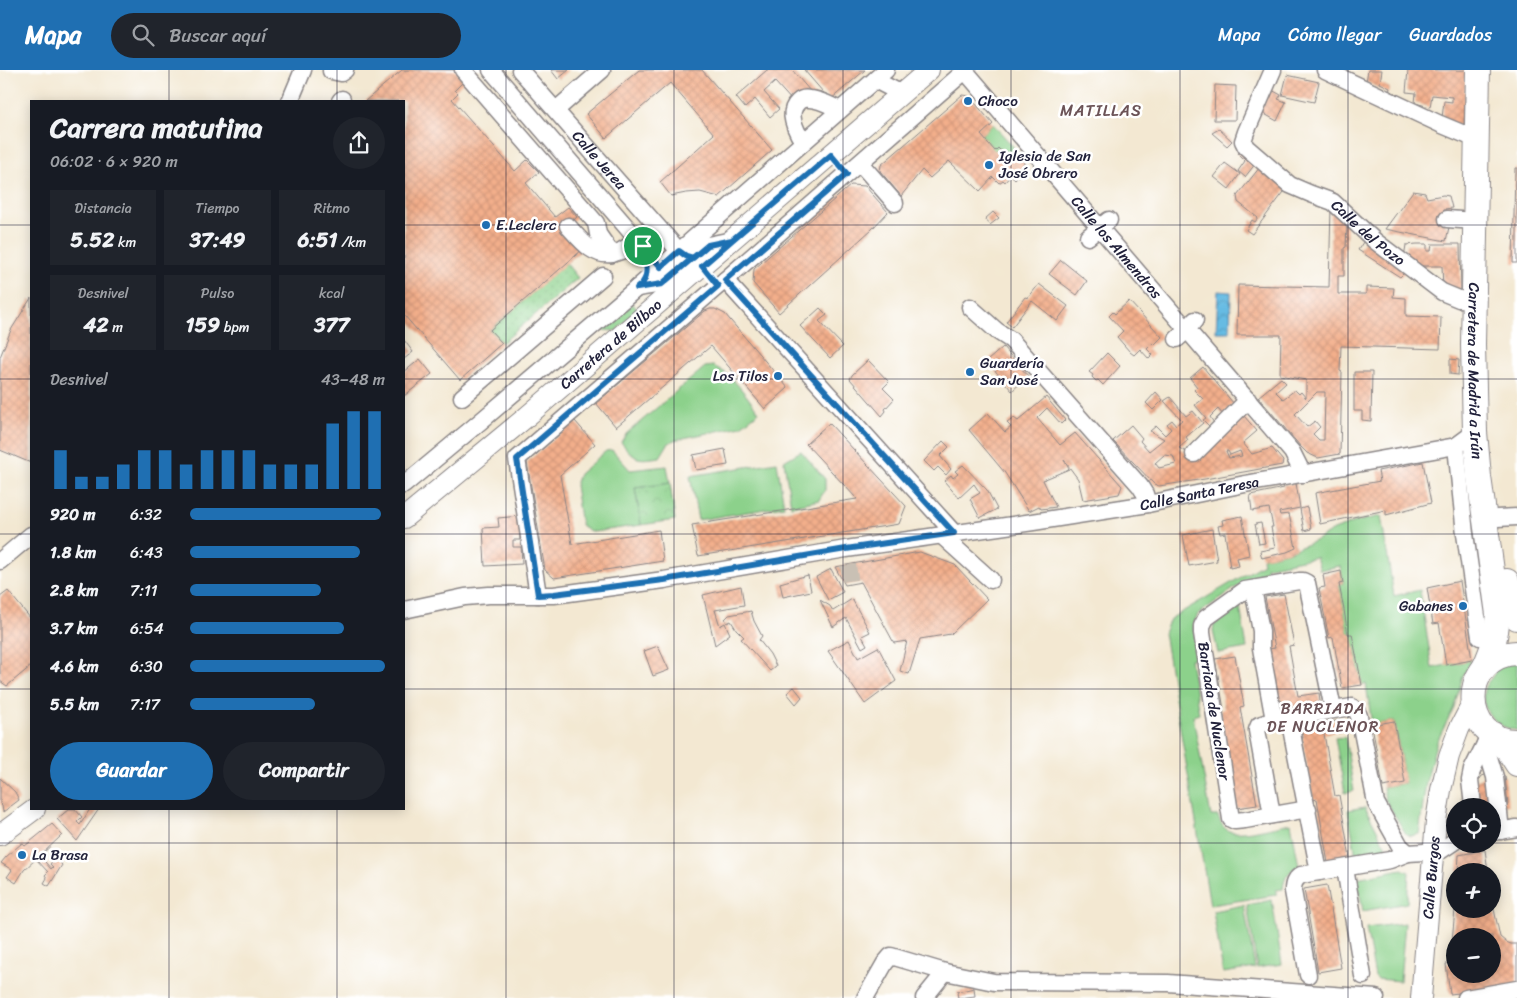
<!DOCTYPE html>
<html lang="es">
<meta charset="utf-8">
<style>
body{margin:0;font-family:Sriracha,sans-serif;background:#20242c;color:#f1f3f6;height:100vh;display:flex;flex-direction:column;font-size:19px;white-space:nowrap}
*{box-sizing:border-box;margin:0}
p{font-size:16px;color:#9ea1a6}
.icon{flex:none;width:28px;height:28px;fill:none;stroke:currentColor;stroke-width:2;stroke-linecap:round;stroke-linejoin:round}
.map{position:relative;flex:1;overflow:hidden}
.drawer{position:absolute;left:30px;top:30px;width:375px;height:710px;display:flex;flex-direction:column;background:#171b24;border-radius:0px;box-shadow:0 2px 12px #0003}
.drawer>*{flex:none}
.buttons{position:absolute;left:1446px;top:728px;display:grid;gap:10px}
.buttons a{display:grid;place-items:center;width:55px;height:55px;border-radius:50%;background:#171b24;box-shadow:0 2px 12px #0003;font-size:25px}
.pin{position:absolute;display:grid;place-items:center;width:42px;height:42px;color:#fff;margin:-21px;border:2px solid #fff;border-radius:50%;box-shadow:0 1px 5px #0007}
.round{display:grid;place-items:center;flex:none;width:52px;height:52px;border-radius:26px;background:#20242c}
.head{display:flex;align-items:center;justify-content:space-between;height:85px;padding:0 20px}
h1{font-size:28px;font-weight:800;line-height:38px}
.figures{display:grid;grid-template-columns:repeat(3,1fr);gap:8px;height:85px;padding:5px 20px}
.figures div{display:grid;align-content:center;border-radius:0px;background:#20242c;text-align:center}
.figures b{font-size:21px;font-weight:800}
.figures small{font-size:14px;font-weight:400}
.figures p{font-size:14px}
.chart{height:140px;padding:10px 20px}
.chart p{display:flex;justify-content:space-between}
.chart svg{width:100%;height:90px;margin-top:5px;stroke:#1f6fb2;stroke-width:6}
.action{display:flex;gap:10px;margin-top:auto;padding:10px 20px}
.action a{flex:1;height:58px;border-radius:30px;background:#1f6fb2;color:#fff;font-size:20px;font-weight:800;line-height:58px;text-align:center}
.action a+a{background:#20242c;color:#f1f3f6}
ul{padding:0 20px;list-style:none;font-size:16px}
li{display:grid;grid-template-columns:80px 60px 1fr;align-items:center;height:38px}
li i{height:12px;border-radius:6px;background:#1f6fb2}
header{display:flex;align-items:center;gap:30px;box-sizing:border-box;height:70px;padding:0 25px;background:#1f6fb2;color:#fff}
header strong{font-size:24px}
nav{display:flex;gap:28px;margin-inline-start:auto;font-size:18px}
.search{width:350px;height:45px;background:#20242c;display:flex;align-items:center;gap:12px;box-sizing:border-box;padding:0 18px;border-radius:28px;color:#9ea1a6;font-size:19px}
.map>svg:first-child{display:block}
</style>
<header>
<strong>Mapa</strong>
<div class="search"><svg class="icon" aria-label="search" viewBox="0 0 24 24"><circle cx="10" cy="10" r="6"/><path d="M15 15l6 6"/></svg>Buscar aquí</div>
<nav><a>Mapa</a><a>Cómo llegar</a><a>Guardados</a></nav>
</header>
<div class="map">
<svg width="1517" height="928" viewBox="0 0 1517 928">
<defs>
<pattern id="grass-dots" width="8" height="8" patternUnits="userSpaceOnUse" patternTransform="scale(1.25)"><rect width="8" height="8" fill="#8cd18b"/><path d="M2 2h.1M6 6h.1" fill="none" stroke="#78b379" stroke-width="1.8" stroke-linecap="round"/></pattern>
<pattern id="park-crowns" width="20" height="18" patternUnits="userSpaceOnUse" patternTransform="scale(1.25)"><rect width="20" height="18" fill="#8cd18b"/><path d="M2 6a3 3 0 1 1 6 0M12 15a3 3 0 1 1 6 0" fill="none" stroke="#78b379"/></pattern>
<pattern id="water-waves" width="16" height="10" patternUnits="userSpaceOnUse" patternTransform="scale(1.25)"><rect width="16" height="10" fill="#66bbe3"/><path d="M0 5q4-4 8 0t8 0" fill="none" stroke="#58a0c4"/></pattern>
<pattern id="building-cross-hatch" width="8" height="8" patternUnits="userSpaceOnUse" patternTransform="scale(1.25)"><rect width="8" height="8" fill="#f3af8b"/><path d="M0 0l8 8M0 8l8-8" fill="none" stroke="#d09679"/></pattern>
</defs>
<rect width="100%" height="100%" fill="#fff"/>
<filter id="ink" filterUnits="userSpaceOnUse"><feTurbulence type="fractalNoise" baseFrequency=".02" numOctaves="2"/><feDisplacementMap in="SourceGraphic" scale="10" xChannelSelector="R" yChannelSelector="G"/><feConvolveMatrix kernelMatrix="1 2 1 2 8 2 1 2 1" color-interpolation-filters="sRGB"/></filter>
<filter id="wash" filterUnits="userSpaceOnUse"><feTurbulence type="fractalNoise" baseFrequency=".0096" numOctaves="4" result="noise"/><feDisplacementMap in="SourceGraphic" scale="20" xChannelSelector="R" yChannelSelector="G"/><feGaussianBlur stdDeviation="1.12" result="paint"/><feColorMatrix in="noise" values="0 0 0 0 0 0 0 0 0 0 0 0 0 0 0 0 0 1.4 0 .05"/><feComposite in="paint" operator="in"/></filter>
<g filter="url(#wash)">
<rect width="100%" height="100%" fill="#f3e8d2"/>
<path fill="url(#grass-dots)" stroke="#577a63" d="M566,193L578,208L502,273L490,260Z"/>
<path fill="url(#park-crowns)" stroke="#577a63" d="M670,413L675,450L641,455L635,418Z"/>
<path fill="#8cd18b" stroke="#577a63" d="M993,54L1017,81L1008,88L999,78L995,81L981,65Z
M633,234L637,239L616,261L600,260L629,236Z
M713,296C733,304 746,326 759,342L741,356L674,370L668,374L660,387C637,390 636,391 621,372L626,364L705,297Z
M612,380L630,400L667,396L670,413L635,418L641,455L594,462L588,460L581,455L575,415L579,404L606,381Z
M801,381L825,409V420L819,430L791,436L784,391Z
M777,392L784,436L698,450L690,406Z
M1381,446L1394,526L1420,520L1432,598L1472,590L1463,606L1454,637L1436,674L1426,712L1419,764L1410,766L1406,764L1385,729L1383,717L1405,713L1394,651L1372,655L1366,614L1362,615L1352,564H1348L1339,514L1343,513L1340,496L1320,500L1316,487L1266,497L1267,507L1247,511L1238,516L1198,544L1193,555L1199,588L1190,589L1199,644L1193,646L1211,746H1218C1220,752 1223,758 1229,761C1241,766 1278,755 1291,753L1299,796C1289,801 1284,807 1283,819L1276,820V825L1210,835L1164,563L1170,549L1263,494L1262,488L1287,482L1313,472L1334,460L1355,452Z
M1240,537L1247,578L1218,583L1213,561L1214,555Z
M1517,592V660C1497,659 1477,638 1485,617C1486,614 1490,610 1492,607C1494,605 1496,599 1498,598C1503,594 1512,593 1517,592Z
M1345,667L1354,721L1345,723L1335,668Z
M1365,737L1386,777V779L1382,781L1356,786L1348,740Z
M1402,799L1409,802L1407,833L1363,841L1357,808Z
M1272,830L1282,894L1257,898L1247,835Z
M1244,835L1255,898L1223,903L1213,841Z
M1405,853L1400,911L1377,909L1375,907L1366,858Z"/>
<path fill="url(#water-waves)" stroke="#446e8f" d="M1218,221L1231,222L1230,262H1216Z"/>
<g id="blocks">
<path fill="url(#building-cross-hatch)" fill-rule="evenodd" d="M402,0H455L465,10L455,20L458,23L452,29L515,101L527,90L539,102L526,113L555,147L568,137L577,147L565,158L583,179L490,260L502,273L460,310L404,245V31H365Z
M551,0H569L558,9Z
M639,0H702L772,80L719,127L700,122L686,123L671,126L660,112L714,64L670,13L606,68L586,44Z
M767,0H792L817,29L802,42L775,12L764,22L779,39L770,47L755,29L745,38L736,27Z
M804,0H865L830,30Z
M1368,0H1382L1380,13L1390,18L1389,23L1366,12Z
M1408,0H1466L1464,53L1462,57L1442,48L1444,31L1452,32V27L1432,25L1430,37L1415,33L1416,23L1406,22Z
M1287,5L1319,12L1314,32L1282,25Z
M1215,15L1236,16L1235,50H1214Z
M1270,19L1281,25L1278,29L1286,32L1277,51L1259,41Z
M962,25L969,26L993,54L981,65L995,81L998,78L1008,88L1017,81L1024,91V99L1015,109L1011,105L1005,112L1003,110L999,113L993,107L980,121L949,91L930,108L922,100L901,126L880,101L881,95Z
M1219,59L1232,71L1227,76L1212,63Z
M1241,80L1256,93L1245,107L1238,101L1245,91L1238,84Z
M1225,93L1240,104L1229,119L1214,107Z
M1260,97L1287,118L1252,164L1246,160L1252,150L1255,152L1258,148L1238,132L1237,126Z
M1515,98H1517V193H1513Z
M851,115L865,116L888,142L872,159L779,243L753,213L754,199Z
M1413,121L1425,123L1427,128L1443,125L1449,126L1452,138L1445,139V156L1449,157L1446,171L1385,159Z
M1331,137L1347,151L1346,177L1344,178V206H1338V224H1366V217L1394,218L1393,227L1406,228V246L1441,247L1440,279L1341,276L1340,301L1342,302L1340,384L1318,388L1307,383L1301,377L1258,327L1281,308L1286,313L1276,322L1283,329L1295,320L1299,324L1301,322L1306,328V310L1280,305L1281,265H1237L1238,215L1329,217ZM1317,322H1325L1324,370H1319L1313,364L1320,357L1315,351L1307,357L1295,344Z
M993,142L999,148L990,155L985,149Z
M1365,169L1406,201L1400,207L1358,180Z
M1417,174H1427V181H1431L1432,174H1460L1461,225L1443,218L1442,196H1416L1404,187L1406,175Z
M1061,190L1087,211L1077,225L1049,204Z
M1039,214L1068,236L1057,251L1032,231L1012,257L1006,252L1025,227L1028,228Z
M31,228V393L0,380V287L11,260Z
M1129,231L1162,267L1154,275L1153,273L1147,279L1153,285L1149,289L1140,279L1134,285L1130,282L1117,267L1123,261L1109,246L1113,242L1115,244Z
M820,238L827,245L819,251L843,276L830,288L800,256Z
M710,239H715L725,244L788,318L765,339L711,276L616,357L596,333L705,241Z
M404,270L413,282L404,289Z
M1003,277L1028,306L1012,321L987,291Z
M1107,283L1120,296L1103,315L1098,310L1096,311L1092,307L1093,305L1089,302Z
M420,289L432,304L404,326V302Z
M1450,289L1459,290L1458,305L1450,304Z
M868,290L889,312L883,318L894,329L885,339L886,341L882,346L850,309L852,305Z
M1203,297L1234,334L1223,345L1218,339L1210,347L1214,353L1210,357L1203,350L1206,348L1195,335L1203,329L1194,320L1197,317L1190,308Z
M1354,302H1372L1371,351L1362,350V341H1354Z
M1156,322L1163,330L1153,340L1146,333Z
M1046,327L1065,350L1061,354L1047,338L1037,348L1060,375L1075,363L1122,416L1119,424L1083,430L1078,409L1064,390L1069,399L1043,410L1056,437L1041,439L1039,436L1029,441L1005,403L969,360L988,343L1005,362L1011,357L1007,353L1014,348L1018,351Z
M1170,327L1186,346L1193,341L1203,353L1186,367L1188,370L1179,378L1181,379L1200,389L1244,346L1257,361L1243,373L1252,384L1272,378L1283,391L1282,395L1205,409L1159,416L1154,414L1113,371L1131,355L1142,368L1140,371L1149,381L1164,369L1150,361L1156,356L1165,365L1171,359L1167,354L1172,350L1176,355L1182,350L1164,331ZM1226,381H1228L1230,385L1240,381L1242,386L1229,388ZM1164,385L1173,386L1176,394L1159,398L1155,393Z
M575,351L595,374L560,405L572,474L659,460L663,491L554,508L545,500L527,392Z
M829,353L906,436L899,454L698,486L692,455L857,429L806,374Z
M943,371L949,377L940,386L951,399L946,405L938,397L934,401L924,391Z
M725,379L728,395L696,400L693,385Z
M1423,392L1431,433L1386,445V440L1320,454L1315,423L1380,411L1378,401Z
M963,395L987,420L997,439L980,448L970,429L980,423L974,414L959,428L944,411L951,405L953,408L958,404L955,401Z
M1296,413L1300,438L1279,442L1280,445L1289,444L1296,478L1287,482L1262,488L1260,481L1275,478L1271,457H1273L1269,438L1252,441L1250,425L1284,418L1283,415Z
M1307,437L1311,459L1304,461L1300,439Z
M520,446V470H513V477H521L522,494L485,496L483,458L499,457L498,448Z
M1242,446L1249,485L1237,488L1239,496L1230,498L1225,463L1220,464L1218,456L1223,455L1222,450Z
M1261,453L1265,473L1259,474L1255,454Z
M1212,459L1217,491L1189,496L1183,465Z
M920,482L955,495L987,529L951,564L920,569L909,604L900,601L907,571L894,573L861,512L845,515L835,497Z
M831,499L843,522L828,530L816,507Z
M1341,501L1343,513L1339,514L1344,540L1348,564H1352L1362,615L1342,618L1333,567L1329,568L1319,518L1325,517L1323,505Z
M808,505L811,521L783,527L780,513Z
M1460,511L1472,590L1446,595L1439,553L1433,554L1427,518Z
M741,516L744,535L715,540L720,556L725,553L730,564L715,575L703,525Z
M8,521L31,549V596L7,616L0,611V527Z
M1284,524L1294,575L1289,576L1298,626L1319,623L1320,632L1282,639L1280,629L1278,630L1269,579L1275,578L1265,527Z
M852,529L870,562L862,566L867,575L862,578L846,548L833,557L820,530L830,536L833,541Z
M751,541L754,551L762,566L759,570L770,584L776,596L770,601L741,569L744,567L736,559L731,551L727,553L725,549L729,545Z
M849,570L858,588L878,577L896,611L865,634L828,581Z
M658,576L669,600L653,606L644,581Z
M1235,586L1244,636L1240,637L1257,735L1237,738L1220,640L1224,639L1215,589Z
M794,617L802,627L796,634L787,623Z
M1342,650L1343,660L1324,664L1335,726L1339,725L1350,788L1328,793L1317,729L1313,730L1302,668H1303L1301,657Z
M1394,651L1405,713L1383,717L1372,655Z
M1485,705L1488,708L1505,706L1508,735L1492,737V736H1467L1470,710L1480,709L1482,706Z
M0,708L15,722L19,730L3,742L2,736L0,734Z
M69,739H75L82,747L77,752L80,755L90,739H99L77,771L57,749Z
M52,754L62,765L40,786L51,799L53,797L50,794L53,791L50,788L53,784L62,795L49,816L44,813L47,808L45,805L48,802L36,789L24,800L16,813L7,807L12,800L1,793L6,787L22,773L25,776Z
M1485,780L1488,801H1458L1459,785Z
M1327,815L1341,898L1318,902L1304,819Z
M1455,839H1494L1500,867L1506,872L1511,874H1517V916L1459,925V923L1450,924L1446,894L1450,893ZM1455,866H1492V904H1455Z
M974,918L975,926L958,928L957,922Z"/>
</g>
</g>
<g filter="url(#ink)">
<use href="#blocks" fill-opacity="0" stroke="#8a8586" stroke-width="1"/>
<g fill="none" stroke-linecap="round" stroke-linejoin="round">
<path stroke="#c9c0b4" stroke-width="16" stroke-dasharray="16 8" stroke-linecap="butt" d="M848,495L851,514"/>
<defs>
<g id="minor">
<path d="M463,0L596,153L598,164L612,184L621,181L638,170"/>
<path d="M491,0L661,197L668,202L675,203"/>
<path id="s1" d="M520,0L679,181L685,186L693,188"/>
<path id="s2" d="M1273,0L1246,62L1243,71L1246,77L1290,115L1311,124L1333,132L1375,171L1442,222L1459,229L1473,230"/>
<path d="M1325,0L1440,54L1476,69"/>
<path d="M331,1L341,3L345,0"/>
<path id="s3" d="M966,2L1292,382L1303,404"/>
<path d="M875,10L902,24"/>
<path d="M290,31L303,0"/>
<path d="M340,31L342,29"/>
<path d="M556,40L602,0"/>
<path d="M803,72C796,61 786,43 798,32C801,29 805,28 809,29C820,29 831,36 840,40"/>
<path d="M860,93L895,133"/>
<path d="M1447,149L1475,151"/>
<path d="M568,156C580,169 592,187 612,184"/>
<path d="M1088,167L1109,150"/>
<path d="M725,210L954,463"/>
<path d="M637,218L662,214L708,175L732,170"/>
<path d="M970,237L997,261L1011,270L1140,416L1145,424L1148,434"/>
<path d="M1177,269L1187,260L1195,250"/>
<path d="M462,327L603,206"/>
<path d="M1456,376L1465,464L1480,567"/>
<path d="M1194,384L1248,330"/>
<path d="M404,415L481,351L637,218L886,0"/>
<path d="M1497,448L1517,447"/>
<path d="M941,465L991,510"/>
<path d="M0,491L31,465"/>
<path d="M1253,519L1261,561V578L1274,650"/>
<path d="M538,525L517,389L725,210L966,0"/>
<path id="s4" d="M404,540L465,527L489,525H554L664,510L846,479L1033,452L1148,434L1245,414L1456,376L1475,362"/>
<path d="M1289,648L1319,802"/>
<path d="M1489,661L1485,674L1495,707L1501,761"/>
<path d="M1473,736L1470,710L1472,700L1485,674"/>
<path d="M1308,739L1245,750L1235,751L1231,749L1202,563V556L1206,548L1245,520L1299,511H1303L1307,513L1333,639"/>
<path d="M1272,745L1257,660L1259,655L1274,650L1352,637L1356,640L1359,646L1376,733L1400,776L1408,783"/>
<path d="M1492,762L1517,758"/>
<path d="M1345,798L1363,906"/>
<path d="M1308,905L1293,821C1293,814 1294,810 1301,805L1390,790L1408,783L1440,781L1455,771"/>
<path d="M865,928L885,893L891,886L945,902L994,912L1168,913L1376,928"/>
<path d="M924,928L945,902"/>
<path d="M1466,928L1517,919"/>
</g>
<g id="major">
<path id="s5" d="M404,448L524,349L929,0"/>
<path d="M0,765L35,739"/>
<path id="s6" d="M1421,928L1436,751L1441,720L1449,686L1459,659L1473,632"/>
</g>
<g id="highway">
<path id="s7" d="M1478,0L1473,275L1475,362L1479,407L1498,544C1496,567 1494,576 1484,598"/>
<path d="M1507,511L1514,540L1517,548"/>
<path d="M1517,583C1458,585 1460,673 1517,671"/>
<path d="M1493,664L1508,680L1517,694"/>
</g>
</defs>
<use href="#minor" stroke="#8a8586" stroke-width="19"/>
<use href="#major" stroke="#8a8586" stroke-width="22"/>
<use href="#highway" stroke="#8a8586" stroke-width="26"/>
<use href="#minor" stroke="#fff" stroke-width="16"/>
<use href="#major" stroke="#fff" stroke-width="20"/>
<use href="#highway" stroke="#fff" stroke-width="24"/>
</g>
</g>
<g fill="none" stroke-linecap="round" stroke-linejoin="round" filter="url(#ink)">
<defs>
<path id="route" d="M643,176L661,197L679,181L686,186L693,188L708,175L732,170L702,196L718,216L517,389L538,525L554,524L664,510L846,479L954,463L725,210L847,104L831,85L732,170L708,175L662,214L637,218C639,216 642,215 643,212C650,203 645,186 643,176"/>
</defs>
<use href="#route" stroke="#fff" stroke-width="10"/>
<use href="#route" stroke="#1f6fb2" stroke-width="6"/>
</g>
<path fill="none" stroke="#22223b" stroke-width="1" stroke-opacity="0.55" d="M169,0V31M337,0V31M506,0V928M674,0V928M843,0V928M1011,0V928M1180,0V928M1348,0V928M0,155H31M404,155H1517M0,309H31M404,309H1517M0,464H31M404,464H1517M0,619H31M404,619H1517M169,739V928M337,739V928M0,773H1455M1492,773H1517"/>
<g fill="#1f6fb2" stroke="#fff" stroke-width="2">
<circle cx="968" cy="31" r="5"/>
<circle cx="989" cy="95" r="5"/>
<circle cx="486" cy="155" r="5"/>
<circle cx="970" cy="302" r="5"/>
<circle cx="778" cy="306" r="5"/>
<circle cx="1463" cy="536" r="5"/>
<circle cx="22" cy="785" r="5"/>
</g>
<g text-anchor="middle" stroke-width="5" stroke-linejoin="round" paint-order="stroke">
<g font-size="15" fill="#22223b" stroke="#fff" text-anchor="start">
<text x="978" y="36">Choco</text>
<text x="999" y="91">Iglesia de San<tspan x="999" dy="17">José Obrero</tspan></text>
<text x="496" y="160">E.Leclerc</text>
<text x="980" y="298">Guardería<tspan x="980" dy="17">San José</tspan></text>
<text x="768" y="311" text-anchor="end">Los Tilos</text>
<text x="1453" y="541" text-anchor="end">Gabanes</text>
<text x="32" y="790">La Brasa</text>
</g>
<g font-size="15" fill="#22223b" stroke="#fff">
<text dy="5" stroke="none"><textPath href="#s1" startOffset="120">Calle Jerea</textPath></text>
<text dy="5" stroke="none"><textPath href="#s2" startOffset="235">Calle del Pozo</textPath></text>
<text dy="5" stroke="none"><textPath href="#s3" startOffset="231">Calle los Almendros</textPath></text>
<text dy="5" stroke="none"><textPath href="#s5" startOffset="270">Carretera de Bilbao</textPath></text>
<text dy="5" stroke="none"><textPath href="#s7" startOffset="301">Carretera de Madrid a Irún</textPath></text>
<text dy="5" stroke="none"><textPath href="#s4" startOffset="805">Calle Santa Teresa</textPath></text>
<text transform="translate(1214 641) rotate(81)" y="5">Barriada de Nuclenor</text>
<text dy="5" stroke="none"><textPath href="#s6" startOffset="121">Calle Burgos</textPath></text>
</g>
<g font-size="16" letter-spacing="1" fill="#6b5357" stroke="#fff">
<text x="1101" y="46">MATILLAS</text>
<text x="1323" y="644">BARRIADA<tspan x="1323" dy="18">DE NUCLENOR</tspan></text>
</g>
</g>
</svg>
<div class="buttons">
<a><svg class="icon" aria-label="locate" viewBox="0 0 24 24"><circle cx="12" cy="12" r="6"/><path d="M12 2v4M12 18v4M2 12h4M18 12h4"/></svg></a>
<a>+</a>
<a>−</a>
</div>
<div class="pin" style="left:643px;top:176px;background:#1e9e55"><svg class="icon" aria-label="arrive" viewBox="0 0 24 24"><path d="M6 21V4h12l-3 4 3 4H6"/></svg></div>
<section class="drawer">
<div class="head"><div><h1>Carrera matutina</h1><p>06:02 · 6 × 920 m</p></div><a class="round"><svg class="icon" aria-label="share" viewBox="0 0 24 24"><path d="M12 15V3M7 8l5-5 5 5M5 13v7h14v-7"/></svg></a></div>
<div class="figures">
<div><p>Distancia</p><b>5.52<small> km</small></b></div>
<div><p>Tiempo</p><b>37:49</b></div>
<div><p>Ritmo</p><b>6:51<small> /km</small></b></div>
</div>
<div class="figures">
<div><p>Desnivel</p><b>42<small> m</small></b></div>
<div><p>Pulso</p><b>159<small> bpm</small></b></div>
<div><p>kcal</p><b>377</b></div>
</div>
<div class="chart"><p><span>Desnivel</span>43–48 m</p>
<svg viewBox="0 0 160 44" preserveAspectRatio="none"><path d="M5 44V25M15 44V38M25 44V38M35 44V32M45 44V25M55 44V25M65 44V32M75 44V25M85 44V25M95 44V25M105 44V32M115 44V32M125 44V32M135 44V12M145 44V6M155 44V6"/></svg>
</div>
<ul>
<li><b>920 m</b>6:32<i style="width:98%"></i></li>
<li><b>1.8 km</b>6:43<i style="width:87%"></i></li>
<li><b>2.8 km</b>7:11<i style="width:67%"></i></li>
<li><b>3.7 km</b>6:54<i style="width:79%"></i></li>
<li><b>4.6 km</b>6:30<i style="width:100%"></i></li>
<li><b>5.5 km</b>7:17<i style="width:64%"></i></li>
</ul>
<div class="action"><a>Guardar</a><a>Compartir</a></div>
</section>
</div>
